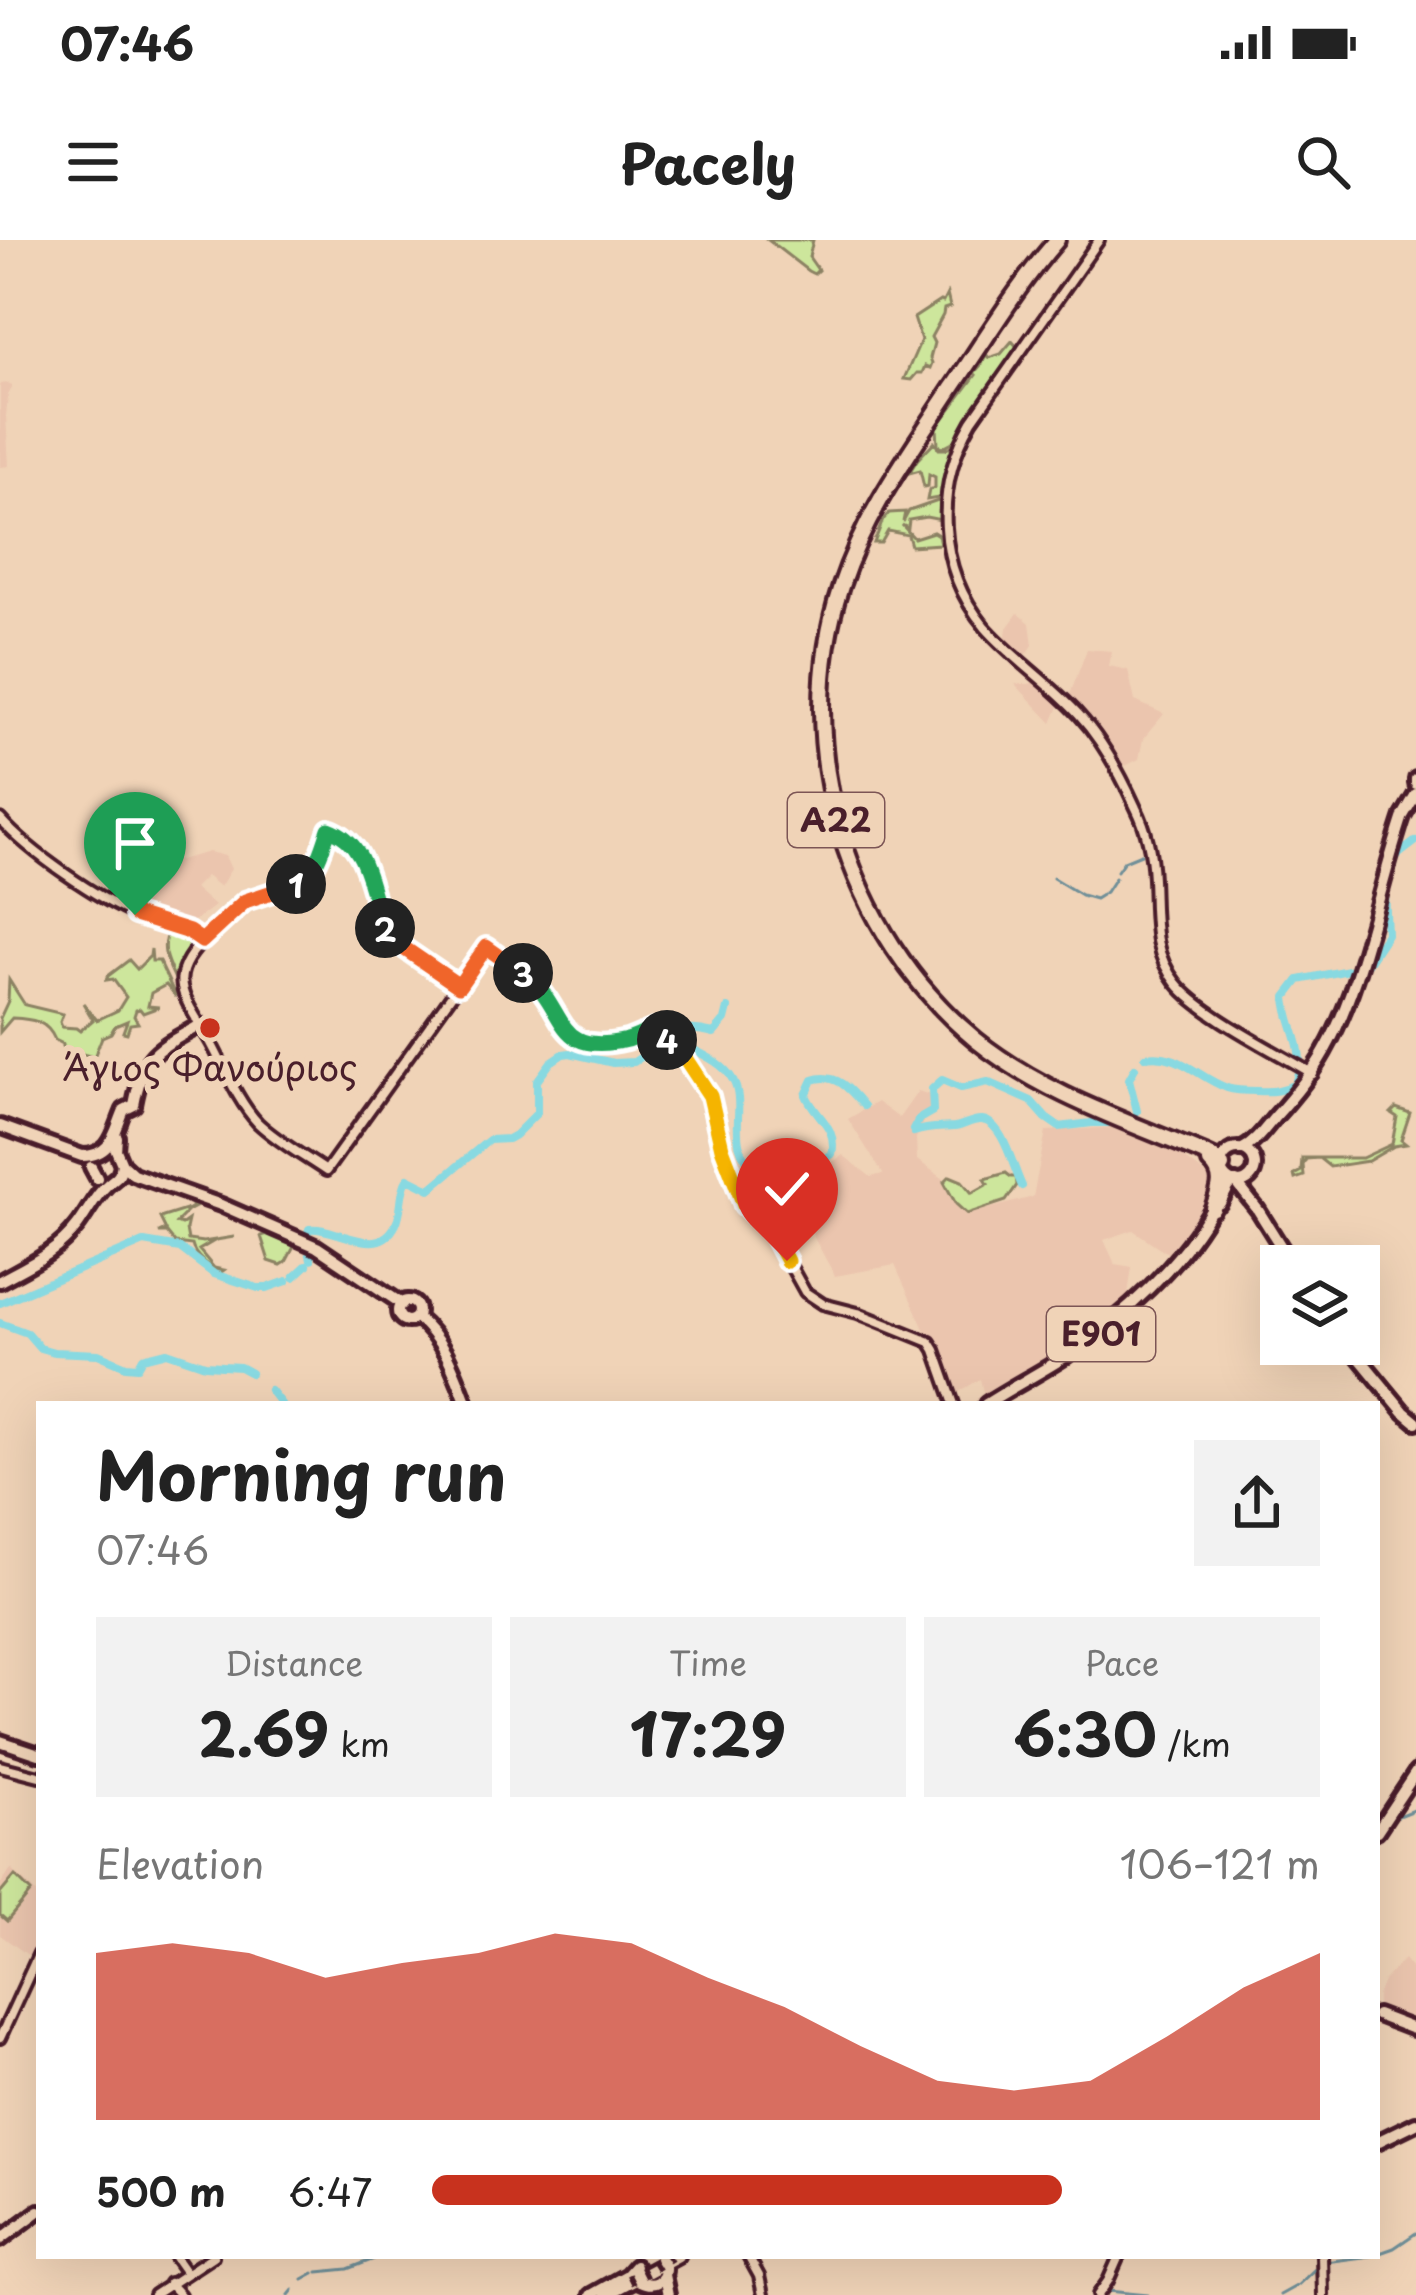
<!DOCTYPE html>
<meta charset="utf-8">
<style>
body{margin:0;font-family:"Playpen Sans",sans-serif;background:#f2f2f2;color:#222;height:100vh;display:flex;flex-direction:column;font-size:45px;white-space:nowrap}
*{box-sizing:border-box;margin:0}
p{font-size:39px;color:#767676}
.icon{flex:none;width:66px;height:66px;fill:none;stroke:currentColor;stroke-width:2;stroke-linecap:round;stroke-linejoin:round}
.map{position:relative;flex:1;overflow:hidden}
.side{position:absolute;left:36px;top:1161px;width:1344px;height:858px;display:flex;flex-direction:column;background:#fff;border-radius:0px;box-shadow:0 12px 48px #0002}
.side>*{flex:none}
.fabs{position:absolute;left:1260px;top:1005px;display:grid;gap:24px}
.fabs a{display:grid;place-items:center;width:120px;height:120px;border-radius:0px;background:#fff;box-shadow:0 12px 48px #0002;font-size:60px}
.pin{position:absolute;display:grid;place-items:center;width:102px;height:102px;color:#fff;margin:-123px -51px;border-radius:50% 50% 50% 0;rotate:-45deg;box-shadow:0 0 12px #0007}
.pin .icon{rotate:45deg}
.km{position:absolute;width:60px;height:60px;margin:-30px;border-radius:50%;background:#222;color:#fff;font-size:33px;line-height:60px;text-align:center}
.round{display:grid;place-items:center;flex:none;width:126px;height:126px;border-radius:0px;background:#f2f2f2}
.head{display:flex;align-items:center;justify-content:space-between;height:204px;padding:0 60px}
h1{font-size:66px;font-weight:700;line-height:90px}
.figures{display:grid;grid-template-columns:repeat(3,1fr);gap:18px;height:204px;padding:12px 60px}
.figures div{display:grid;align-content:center;border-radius:0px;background:#f2f2f2;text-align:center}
.figures b{font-size:60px;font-weight:700}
.figures small{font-size:33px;font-weight:400}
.figures p{font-size:33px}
.chart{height:336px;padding:24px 60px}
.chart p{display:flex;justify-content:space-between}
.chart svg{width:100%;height:216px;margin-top:12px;fill:#c8321e;opacity:.7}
ul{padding:0 60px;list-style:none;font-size:39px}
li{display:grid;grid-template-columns:192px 144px 1fr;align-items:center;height:90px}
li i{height:30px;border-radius:15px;background:#c8321e}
.status{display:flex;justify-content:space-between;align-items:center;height:84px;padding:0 60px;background:#fff;direction:ltr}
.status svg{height:33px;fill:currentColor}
header{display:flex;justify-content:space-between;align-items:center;height:156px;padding:0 60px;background:#fff;font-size:54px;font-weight:700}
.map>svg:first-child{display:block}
</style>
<div class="status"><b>07:46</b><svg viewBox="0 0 49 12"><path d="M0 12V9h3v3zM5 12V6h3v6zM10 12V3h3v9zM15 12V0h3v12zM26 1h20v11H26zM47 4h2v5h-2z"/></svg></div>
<header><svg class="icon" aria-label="menu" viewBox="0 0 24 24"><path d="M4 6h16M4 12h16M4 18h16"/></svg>Pacely<svg class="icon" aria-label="search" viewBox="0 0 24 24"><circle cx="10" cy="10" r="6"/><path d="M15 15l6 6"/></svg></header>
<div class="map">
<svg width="1416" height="2055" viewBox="0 0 1416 2055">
<rect width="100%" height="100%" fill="#f0d3b7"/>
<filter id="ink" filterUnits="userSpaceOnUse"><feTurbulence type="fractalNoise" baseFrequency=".00833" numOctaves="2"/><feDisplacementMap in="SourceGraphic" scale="24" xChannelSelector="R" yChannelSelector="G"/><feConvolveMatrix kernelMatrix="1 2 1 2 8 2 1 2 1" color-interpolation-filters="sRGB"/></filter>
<g filter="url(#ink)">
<path fill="#ebc5ae" d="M8,143L12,145V148L8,155L6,176L9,226L0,227V144Z
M1018,373L1030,383L1033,405L1027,414L1016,413L1005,403L1007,388Z
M1087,409L1112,411L1109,426L1128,430L1135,461L1164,474L1143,499L1139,519L1119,529L1068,460Z
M1037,440L1061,462L1052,483L1015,444H1029Z
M209,612L225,616L231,629L220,647L206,636L194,648L214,666L186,687L160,681L140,671L138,669L154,627Z
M918,851L936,857L916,898L917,920L944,939L965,975L1033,957L1046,891L1118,887L1171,908L1219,944L1195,990L1175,1018L1133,990L1104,1000L1115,1024L1132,1027L1127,1061L1077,1106L985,1160L980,1139L954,1155L895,1025L835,1036L789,952L843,915L871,937L883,934L848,879L877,862L899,878Z
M11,1629L39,1656V1705L32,1718L0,1695V1645Z
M1404,1719L1416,1734V1782L1377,1768V1756L1383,1741Z"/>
<path fill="#cde69c" stroke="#8c8264" stroke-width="3" d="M768,0H813L809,17L818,30L814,34L808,31Z
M947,54L950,67L944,69L943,75L931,97L934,103L930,118L932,123L930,128L925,126L922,133H917L911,140L904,139L921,100L914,78L940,61L943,62Z
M1012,101L1019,109L960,198L943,207L938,205L937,187L976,135L974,133L982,124L986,114L989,118L1001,114Z
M934,202L939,209H946L956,204L944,257L927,260L929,250L935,248V237L929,234L928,246L924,247L920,230L909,233L917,220Z
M938,261L943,264L941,280L926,277L909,280L908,288L902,285L914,298L933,292L938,295L940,304L911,306L908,295L888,291L881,303H874L883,280L889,273L905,272L903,282L909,271Z
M169,690L193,698L196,702L181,722L179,736L175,739C167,722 159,707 169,690Z
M151,709L152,721H159L176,757L166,745L151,753L148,766L159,767L143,773L140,769L136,770L134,776L138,783L130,784L127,793L123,792L127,781L115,786L111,793L102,797L94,817L63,809V804L55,800C47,780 31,779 12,778L0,792V778L8,761L9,740L25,765L63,774L60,782L62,787L76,788L80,791L93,780L83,763L97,780L118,770L126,757L113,739L106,740L108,736L129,720L137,729L150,716Z
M1396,868L1410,873L1401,900L1406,904L1394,906L1368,921L1330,927L1319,918L1306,919L1303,925L1304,936L1295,939L1294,935L1301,931L1302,918H1362L1392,904L1397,877L1391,873Z
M1006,933L1011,937H1016L1017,945L1006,961L967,974L956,964L944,942L950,936L962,941L972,953L988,944L985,939Z
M192,961L201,964L188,971L176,983L181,985L188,980L186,989L188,1000L203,1002L234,997L216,1000L199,1010L214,1028L224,1030L220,1033C210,1028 194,1016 192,1005L175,1003L167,993H159L166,990L160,978L192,968Z
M272,993L296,1003L286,1022L281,1025L269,1021L261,996Z
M15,1636L31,1652L7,1681L0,1675V1654Z"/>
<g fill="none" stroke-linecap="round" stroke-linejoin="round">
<path stroke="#6f8f98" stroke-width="3" d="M1117,631L1124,621L1141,614
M1053,638L1081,655L1095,659L1106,652L1115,638
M1393,1578L1416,1569
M1377,2014L1394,2008L1416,1993
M377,2017L380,2016
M1325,2022L1371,2016
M318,2032L348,2029L374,2019
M303,2039L314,2033
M289,2055L293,2050
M1103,2055L1108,2051L1148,2055
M1280,2055L1298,2045L1317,2027"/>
<path stroke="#88d9e1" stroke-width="8" d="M1392,625L1399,614L1416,601
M1367,724L1387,694L1385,651
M670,797C685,787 697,789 714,793L725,780L728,768
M1145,817C1179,811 1198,838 1227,848C1236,851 1247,851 1257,851C1272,852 1282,851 1295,844L1299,829
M1300,825C1301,801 1287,780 1286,757L1299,740L1353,729
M1135,828L1129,839L1137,871
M913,890L919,879L933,871L932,849L942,840L961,848L988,842L1031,861L1046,878L1059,887L1092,883H1118
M914,892C927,887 939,888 954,887C964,886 972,879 982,880C1003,882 1013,928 1022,946
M311,1019L306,999L309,989C335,985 378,1022 396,984C403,969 399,952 408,938L430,949L489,900L508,899L515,895L537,873V841L551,822L563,814L570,813L613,823L634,822L670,797C689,810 721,818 733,840C748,868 723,906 756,928C786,922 804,936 832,914C838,886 815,877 806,855L813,840C836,832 850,849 864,866
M294,1037L307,1025
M0,1063L144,1002L180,1008L214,1034L258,1048H267L287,1041
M0,1083L27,1093L40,1108L54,1112L98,1114L126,1126L138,1127L143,1118L167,1112L205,1125L240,1127L251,1133
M270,1150L281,1164"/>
<defs>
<path id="minor" d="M1099,0L972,181C934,246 936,328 985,387C1013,419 1050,443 1079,475C1102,500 1122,537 1136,568C1147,590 1152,615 1153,639C1155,678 1151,711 1176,743C1201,775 1277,812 1313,834
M0,579C30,613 98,659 140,677C160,686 185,687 201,701
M459,746C436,731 404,716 389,694C364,659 375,606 329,589C323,606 320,626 305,638C291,650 271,651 254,657C237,664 224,679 211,692C163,740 181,751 211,803C225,829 238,862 258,883C278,902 304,916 326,931L486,707C504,719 527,731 541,748C551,760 556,776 565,789C586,819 628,798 654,789L683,815L710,856L722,908L741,960L753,978L774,996L805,1052L823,1064L858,1073L930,1102L935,1110L954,1164
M0,1526L39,1536
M0,1798L39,1713
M174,2016L186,2033
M748,2016L759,2036L763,2055
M1322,2016L1323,2055
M169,2043L180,2055
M154,2055L213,2016
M1098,2055L1108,2041L1119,2016"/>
<path id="major" d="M1416,539V544
M0,886L82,916C112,916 114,893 124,870L134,865C144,811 157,810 200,785
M1221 926a17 17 0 1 1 34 0a17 17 0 1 1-34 0Z
M1241,910C1255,903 1264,890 1274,878C1293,857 1310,837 1324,812C1362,746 1378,650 1403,576L1416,554
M122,924L133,934L221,965L317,1007L402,1064
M91,927L97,938
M1236,942L1258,970L1293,1026
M1220,963L1229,946L1234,942
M0,1041C29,1025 57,1013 78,985C87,973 95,956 106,946C115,937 120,938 122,924L116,910L117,897
M398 1071a10 10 0 1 1 20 0a10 10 0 1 1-20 0Z
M416,1077C444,1100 454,1130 467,1164
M1348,1104L1404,1172L1416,1182
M986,1164C1012,1147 1040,1133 1066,1116C1122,1078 1183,1023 1215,963
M0,1501L39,1514
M1377,1591L1416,1532
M1377,1775L1416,1790
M1377,1902L1416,1883
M0,2000L39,1971
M664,2035L668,2055
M640,2041C654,2048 666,2041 665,2026
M591,2055L627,2035L635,2026
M606,2055L678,2016"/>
<path id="highway" d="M1057,0C1017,46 986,98 952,148C910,212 865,273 841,346C789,505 847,694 976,800C1044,855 1132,883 1212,917L1222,926
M1210,922C1226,936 1219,951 1213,968"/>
</defs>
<use href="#minor" stroke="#4a1f2b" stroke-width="16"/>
<use href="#major" stroke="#4a1f2b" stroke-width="20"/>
<use href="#highway" stroke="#4a1f2b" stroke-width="22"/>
<use href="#minor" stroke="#f0d3b7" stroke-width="8"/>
<use href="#major" stroke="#f0d3b7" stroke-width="10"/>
<use href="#highway" stroke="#f0d3b7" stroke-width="14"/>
<defs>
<path id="major-bridge" d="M660,2018L665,2026
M635,2031L640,2041"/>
</defs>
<use href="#major-bridge" stroke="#4a1f2b" stroke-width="20" stroke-linecap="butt"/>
<use href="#major-bridge" stroke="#f0d3b7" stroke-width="10"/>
</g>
</g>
<g fill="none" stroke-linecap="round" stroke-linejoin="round" filter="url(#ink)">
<defs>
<path id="split-1" d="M135,675L189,692L202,701L245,661L296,644"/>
<path id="split-2" d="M296,644C318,630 321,612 329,589C371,604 368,653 385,688"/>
<path id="split-3" d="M385,688L405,709L459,746L486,707L523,733"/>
<path id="split-4" d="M523,733C570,767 550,818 627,800C637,797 645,792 654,789L667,800"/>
<path id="split-5" d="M667,800L683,815L710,856L722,908L744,965"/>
<path id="split-6" d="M744,965L774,996L787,1021"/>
</defs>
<use href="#split-1" stroke="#fff" stroke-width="24"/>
<use href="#split-2" stroke="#fff" stroke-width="24"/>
<use href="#split-3" stroke="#fff" stroke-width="24"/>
<use href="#split-4" stroke="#fff" stroke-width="24"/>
<use href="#split-5" stroke="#fff" stroke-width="24"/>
<use href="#split-6" stroke="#fff" stroke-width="24"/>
<use href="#split-1" stroke="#f0652b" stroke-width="15"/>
<use href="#split-2" stroke="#22a559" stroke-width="15"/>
<use href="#split-3" stroke="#f0652b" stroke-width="15"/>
<use href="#split-4" stroke="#22a559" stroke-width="15"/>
<use href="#split-5" stroke="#f5b400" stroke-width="15"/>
<use href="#split-6" stroke="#f5b400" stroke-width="15"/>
</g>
<circle fill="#c8321e" stroke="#f0d3b7" stroke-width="4.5" cx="210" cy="788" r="12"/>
<g text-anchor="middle" stroke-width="12" stroke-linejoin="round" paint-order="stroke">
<g fill="#f0d3b7" stroke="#7c5555" stroke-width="3">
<rect x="788" y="553" width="96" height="54" rx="9"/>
<rect x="1047" y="1067" width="108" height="54" rx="9"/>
</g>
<g font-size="33" font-weight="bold" fill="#4a1f2b">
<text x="836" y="592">A22</text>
<text x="1101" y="1106">E901</text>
</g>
<g font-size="36" fill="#4a1f2b" stroke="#f0d3b7">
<text x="210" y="841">Άγιος Φανούριος</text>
</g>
</g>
</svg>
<div class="fabs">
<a><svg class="icon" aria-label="layers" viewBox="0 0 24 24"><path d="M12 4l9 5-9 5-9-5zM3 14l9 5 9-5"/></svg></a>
</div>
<div class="pin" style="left:135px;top:675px;background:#1e9e55"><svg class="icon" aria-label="arrive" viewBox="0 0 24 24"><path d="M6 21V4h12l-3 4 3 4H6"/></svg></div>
<div class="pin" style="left:787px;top:1021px;background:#d93025"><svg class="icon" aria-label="check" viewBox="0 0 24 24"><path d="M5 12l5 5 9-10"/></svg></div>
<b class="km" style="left:296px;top:644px">1</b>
<b class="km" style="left:385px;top:688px">2</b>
<b class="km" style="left:523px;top:733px">3</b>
<b class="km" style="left:667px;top:800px">4</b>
<section class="side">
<div class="head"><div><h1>Morning run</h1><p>07:46</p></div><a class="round"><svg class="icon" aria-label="share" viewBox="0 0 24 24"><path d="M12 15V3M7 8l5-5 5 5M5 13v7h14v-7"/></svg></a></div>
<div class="figures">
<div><p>Distance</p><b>2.69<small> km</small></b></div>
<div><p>Time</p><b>17:29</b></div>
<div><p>Pace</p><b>6:30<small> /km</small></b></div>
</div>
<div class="chart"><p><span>Elevation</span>106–121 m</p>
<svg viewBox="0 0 160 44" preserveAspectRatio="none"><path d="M0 44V10L10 8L20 10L30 15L40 12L50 10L60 6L70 8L80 15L90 21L100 29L110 36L120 38L130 36L140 27L150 17L160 10V44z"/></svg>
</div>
<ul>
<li><b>500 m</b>6:47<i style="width:71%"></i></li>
</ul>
</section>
</div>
